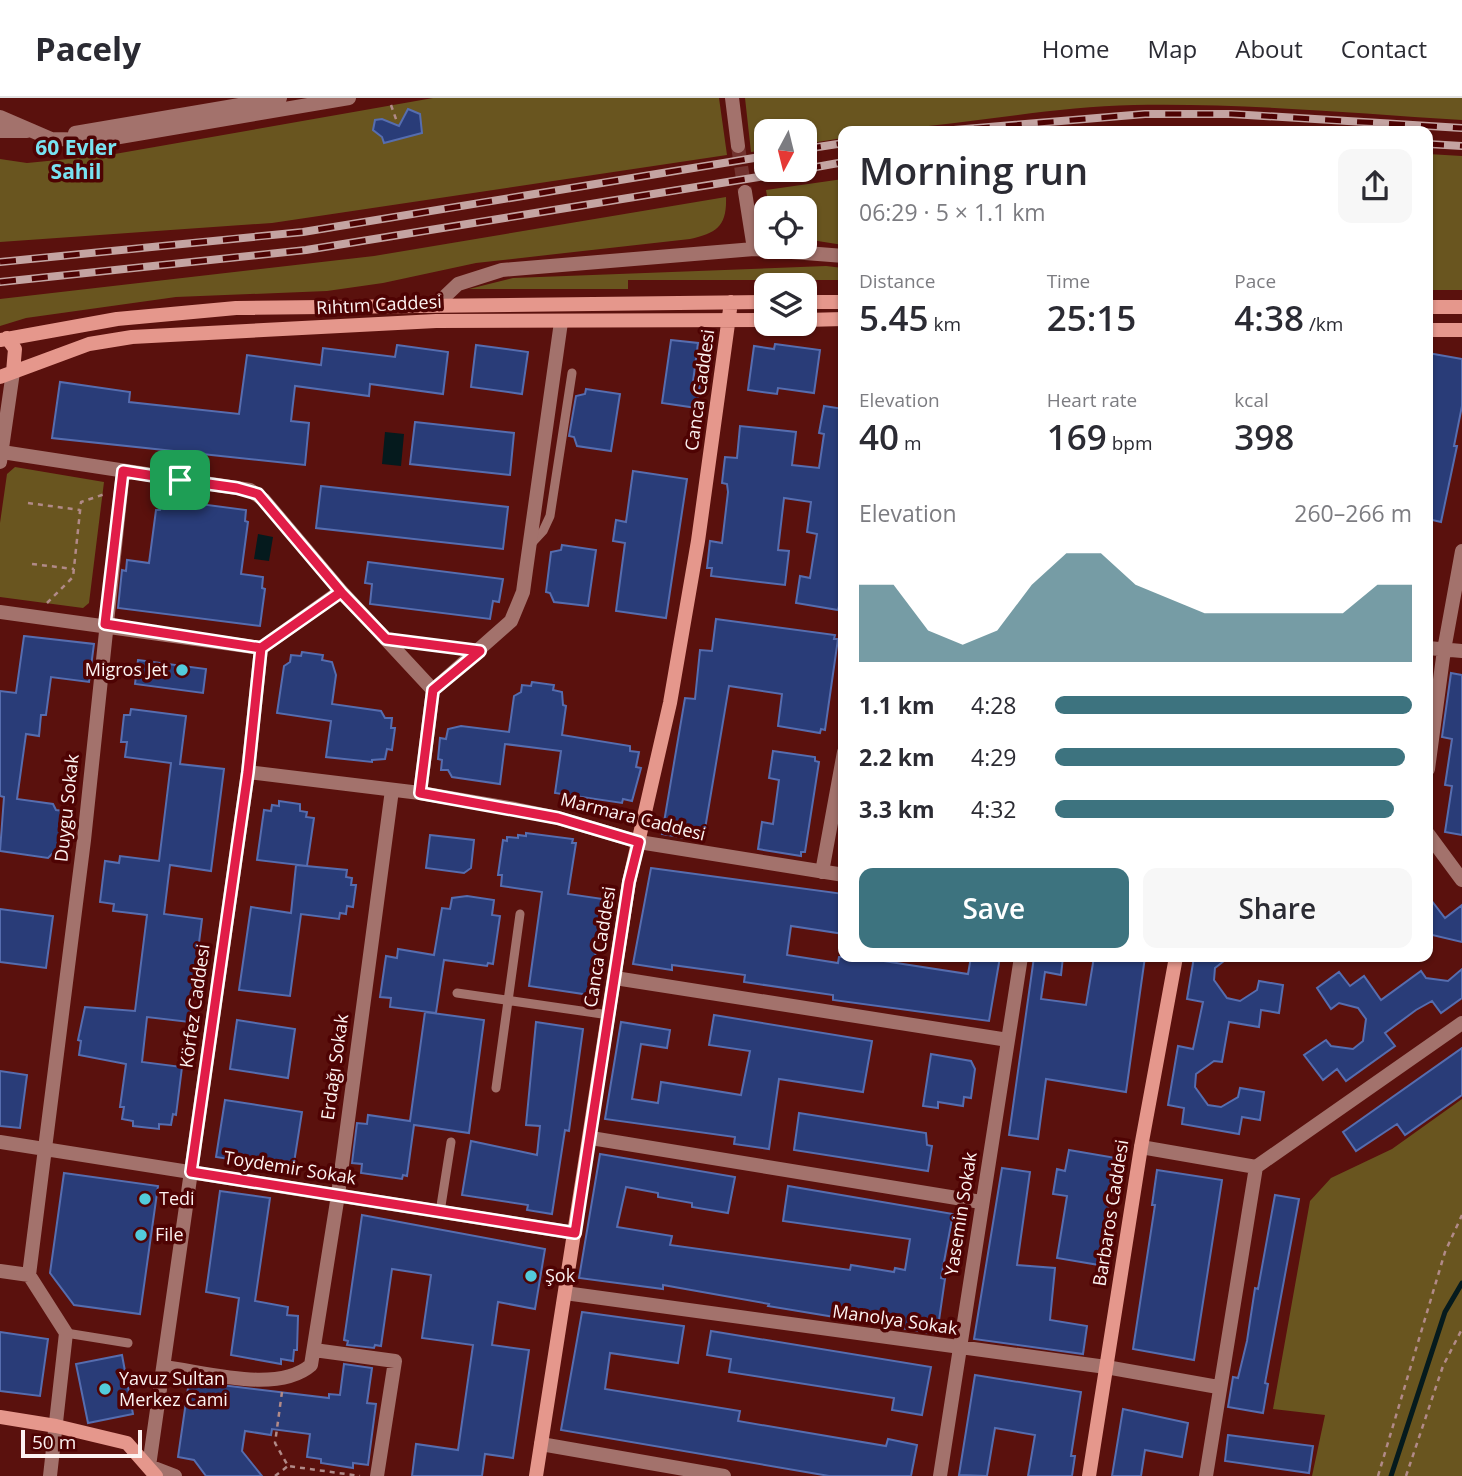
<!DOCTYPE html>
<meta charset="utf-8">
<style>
body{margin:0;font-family:"Open Sans",sans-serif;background:#f7f7f7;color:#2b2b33;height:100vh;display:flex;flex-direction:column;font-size:26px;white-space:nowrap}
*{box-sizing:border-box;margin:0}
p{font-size:23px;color:#7c7c81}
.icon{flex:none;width:38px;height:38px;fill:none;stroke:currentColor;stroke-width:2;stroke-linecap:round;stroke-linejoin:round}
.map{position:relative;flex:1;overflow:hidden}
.side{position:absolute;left:838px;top:28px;width:595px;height:836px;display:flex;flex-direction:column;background:#fff;border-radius:14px;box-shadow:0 2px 5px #0004}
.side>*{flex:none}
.needle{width:46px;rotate:187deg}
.buttons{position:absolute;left:754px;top:21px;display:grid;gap:14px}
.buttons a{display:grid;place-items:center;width:63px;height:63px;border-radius:14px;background:#fff;box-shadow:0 2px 5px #0004;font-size:35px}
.scale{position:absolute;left:21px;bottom:18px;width:121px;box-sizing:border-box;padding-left:7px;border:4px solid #fcf2f1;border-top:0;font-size:19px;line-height:24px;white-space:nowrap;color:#fcf2f1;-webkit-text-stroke:5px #4e0303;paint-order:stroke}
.pin{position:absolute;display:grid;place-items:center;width:60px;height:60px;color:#fff;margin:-30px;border-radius:14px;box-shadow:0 4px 10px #0006}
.round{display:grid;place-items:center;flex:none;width:74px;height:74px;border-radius:14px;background:#f7f7f7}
.summary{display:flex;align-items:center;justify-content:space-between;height:119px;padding:0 21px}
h1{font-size:38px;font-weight:600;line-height:52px}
.metrics{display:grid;grid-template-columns:repeat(3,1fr);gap:10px;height:119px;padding:7px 21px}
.metrics div{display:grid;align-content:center}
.metrics b{font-size:35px;font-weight:600}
.metrics small{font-size:19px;font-weight:400}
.metrics p{font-size:19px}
.chart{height:196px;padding:14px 21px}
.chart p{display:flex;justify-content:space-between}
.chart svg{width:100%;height:126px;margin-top:7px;fill:#3d737f;opacity:.7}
.action{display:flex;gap:14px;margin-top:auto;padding:14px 21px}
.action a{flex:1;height:80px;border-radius:14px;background:#3d737f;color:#fff;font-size:28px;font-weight:600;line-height:80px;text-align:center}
.action a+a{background:#f7f7f7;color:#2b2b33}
ul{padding:0 21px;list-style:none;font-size:23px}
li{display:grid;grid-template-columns:112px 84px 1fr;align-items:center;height:52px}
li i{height:18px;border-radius:9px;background:#3d737f}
header{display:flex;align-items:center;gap:42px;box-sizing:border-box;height:98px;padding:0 35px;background:#fff;border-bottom:2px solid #e1e1e2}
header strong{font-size:33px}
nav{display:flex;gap:38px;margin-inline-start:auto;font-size:24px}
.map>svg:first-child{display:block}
</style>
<header>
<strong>Pacely</strong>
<nav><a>Home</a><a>Map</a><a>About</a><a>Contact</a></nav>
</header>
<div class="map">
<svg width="1462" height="1378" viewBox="0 0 1462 1378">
<rect width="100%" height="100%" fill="#5a110d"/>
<path fill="#69551f" d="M433,0H719L727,57L272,125L0,144V61L27,65L109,57Z
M745,0H1462V22C1353,15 1243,5 1134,7C1036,9 940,33 844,33L843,40L805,46V33H766V52L751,54Z
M1428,56L1462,58V192H1428Z
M843,81V147L805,141V110H769L766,92Z
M726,99C727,128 717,135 690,141L476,165L383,185L327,193L176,199L26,220L0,228V201L374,158Z
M826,168L843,170V182H628V191H469L513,180Z
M15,369L104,384L89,505L83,510L0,499V425L7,376Z
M1462,1001V1378H1312L1325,1317L1273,1311L1310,1103L1331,1080L1392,1051Z"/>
<path fill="#051a1d" d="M385,334L404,336L401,368L382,366Z
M258,436L273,439L269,463L254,461Z"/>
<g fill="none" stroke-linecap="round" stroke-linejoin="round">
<path stroke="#051a1d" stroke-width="5" d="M1391,1378L1445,1214L1462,1185"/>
</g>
<path fill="#293c78" stroke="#566daf" stroke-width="2" d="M408,11L420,16L422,35L384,45L382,39L373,32L375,22L382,21L399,28Z
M671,242L698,245L693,284L700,285L697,310L662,305Z
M775,246L820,252L814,295L778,290L777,296L748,292L754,248L774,251Z
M397,247L448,254L443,296L370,286L369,298L295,288L291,323L309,325L305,367L52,340L60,284L130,294L129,304L239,316L247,257L321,267L323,250L395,259Z
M476,247L528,254L522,296L471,289Z
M1428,255L1462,261V308L1454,348H1457L1441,424L1428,421Z
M586,291L620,296L611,353L577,348L574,339L569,338L576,298L585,296Z
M824,308L844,311V509L839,508L838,512L796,505L800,478L810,480L813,461L817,436L807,434L811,404L784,400L778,452L789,453L785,487L711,478L712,470H707L710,443L722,445L728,394L727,386L722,385L725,359L737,360L740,328L796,334L792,367L819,370L824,336L819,335Z
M415,324L514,335L510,377L410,366Z
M633,373L687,381L666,520L616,513L625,445L613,443L616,422L626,424Z
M321,388L508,409L503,451L316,430Z
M162,401L246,412L245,423L248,424L241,476L263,479L262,490L265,491L260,528L118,510L122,472L126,473L127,462L149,465L156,412H160Z
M562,447L596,452L588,508L554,504L550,495L546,494L551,454L561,452Z
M368,464L503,481L499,504L493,503L490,521L370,506L372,486L365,485Z
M716,521L835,537L834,541H838L825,632L821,631L820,635L778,628L782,596L729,588L703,743L662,736L685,600L695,601L700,552L712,553Z
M24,538L94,546L89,584L51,579L46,617H41L39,638L26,636L17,701L53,706L56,712L72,714L66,757L52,756L48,760L0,753L4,699L0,698V593L16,595Z
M302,554L323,557L322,562L332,564L336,577L332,606L381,613L385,620H392L391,630H395L392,652L387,651L385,661L372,662V664L326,659L331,623L277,615L284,568L290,564L291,557L301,558Z
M138,562L206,571L203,595L135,586Z
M1451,575L1462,577V737L1445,734L1452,688L1445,687L1452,641L1442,639Z
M532,584L554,587L553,592L562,594L563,607L566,608L562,637L630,648V653L639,654L636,669L641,670L632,703L623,701L622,705L555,695L561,653L505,646L500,686L452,679L448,672H441L442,662L438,661L440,640L446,641L448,631L461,628L509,634L514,598L521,594L522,587L531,588Z
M131,611L186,618L180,666L224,671L211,773L170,767L164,816L202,821L189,924L147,919L142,964L182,969L176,1017L173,1016L171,1027L159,1026V1031L133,1028V1023L122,1021L124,1009H120L126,966L79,957L81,943L78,942L85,909L135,913L147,817L113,813L114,806L100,804L105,763L119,765L120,758L159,763L171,665L125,659L127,644H121L124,617H130Z
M773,653L815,659V663L819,664L805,754H801V758L758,751L762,724L773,726L779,682L769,680Z
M279,703L300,706V713L307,714L306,719L314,720L307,768L257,762L264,712L271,713L272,707L279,708Z
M526,735L573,741L572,745H576L568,796L603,801L590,897L529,888L542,794L501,788L502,777H498L503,742L507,743V739L518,740V737L526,738Z
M430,737L474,742L471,770L464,775L426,770Z
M296,767L347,772L346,779L352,780L351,787H356L353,809L347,808L346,816L340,815L339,821L301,816L290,898L239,892L251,809L291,815Z
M651,770L844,796V836L791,828L787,857L838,865L839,859H858L968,876L971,859H1000L989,923L833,902V897L744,884L745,877L672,867V872L633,866Z
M467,798L494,802L492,817L500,818L493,866L488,865L487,868L444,862L436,915L390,909L391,900L380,899L386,858L397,860L398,851L434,857L442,810L450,811L452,800Z
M1428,798L1445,820L1462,807V844L1428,836Z
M0,811L53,818L46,870L0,864Z
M1034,859H1063L1061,877L1045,874L1041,901L1086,907L1094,859H1145L1126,994L1046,981L1038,1041L1009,1037Z
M1194,859H1229L1215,870L1214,882L1227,900L1240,903L1257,892L1259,883L1283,887L1279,915L1261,912L1259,929L1229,924L1222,964L1214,963L1196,976L1195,989L1208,1007L1221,1009L1238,999L1240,990L1264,994L1260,1022L1242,1019L1239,1036L1182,1026L1184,1010L1168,1007L1178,948L1193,951L1203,904L1187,901Z
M1462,871V900L1441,915L1432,903L1416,912L1385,935L1395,948L1346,983L1337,971L1323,982L1304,957L1326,942L1331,948L1353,951L1363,943L1366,921L1358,910L1339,905L1331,911L1317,890L1339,874L1350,888L1364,878L1381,902L1421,873L1426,880L1448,883Z
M425,914L484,922L469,1035L414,1027L407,1078L403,1077L402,1081L361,1075L362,1066L352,1065L357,1025L367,1026L368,1017L410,1023Z
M714,917L872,943L863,994L779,981L769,1051L734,1046L735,1039L605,1021L621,924L670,932L667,950L641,946L632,1001L658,1005L661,984L741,997L750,953L709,947Z
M237,922L295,931L288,980L230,971Z
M536,924L583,931L569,1033L565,1032L552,1116L527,1112L528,1107L462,1097L471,1043L537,1057L540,1028L526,1027Z
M1462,950V997L1405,1037L1397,1026L1356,1053L1343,1034Z
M931,956L971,963L975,971L971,1000L964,999L963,1008L938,1004V1010L923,1008Z
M0,973L27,977L20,1030L0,1028Z
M225,1002L302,1014L293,1071L216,1059Z
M799,1015L926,1035L927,1047L932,1048L928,1073L794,1052Z
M1069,1052L1116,1060L1099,1167L1057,1160L1067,1098L1053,1096L1057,1071L1065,1073Z
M600,1056L735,1079L728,1115L692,1109V1105L658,1099V1095L626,1089L617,1129L672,1138L670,1147L850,1172L851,1167L894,1174L895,1170L905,1172L910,1141L783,1123L788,1088L953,1116L941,1180L945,1181L937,1236L768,1208L769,1206L663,1187V1191L579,1180Z
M1002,1070L1030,1074L1017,1167L1055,1170L1050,1222L1087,1228L1083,1256L974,1241Z
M1157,1072L1222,1082L1194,1262L1133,1251L1155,1107H1152Z
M64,1075L158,1088L140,1216L74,1207L50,1175Z
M220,1093L270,1100L255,1203L288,1209L287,1217L298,1218L297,1252H294L293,1263L281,1261V1266L231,1257L239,1200L206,1194Z
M1275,1097L1299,1101L1265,1285L1268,1286L1263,1315L1228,1309L1233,1279L1238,1280L1247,1243L1255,1190L1258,1191Z
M362,1117L545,1151L535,1211L498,1204L492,1247L529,1252L513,1360L485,1356L482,1378H412L416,1346L458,1352L473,1247L422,1240L431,1177L392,1171L381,1248L375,1247L374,1250L347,1247L348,1243L344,1242Z
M582,1214L684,1228L678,1265L610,1255L605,1291L740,1313L738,1323L886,1348L888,1341L917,1347L911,1378H829L561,1332Z
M711,1233L931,1269L922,1317L892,1312L894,1300L729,1274L731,1261L707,1257Z
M0,1234L48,1241L40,1298L0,1293Z
M122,1257L133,1316L88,1325L76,1266Z
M344,1266L372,1270L367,1305L376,1306L368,1367L353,1365V1370L321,1365V1361L307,1359L310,1336L272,1331L271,1337L245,1333L242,1353L262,1378H206L194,1362L178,1359L189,1283L329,1300V1296L340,1297Z
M975,1277L1081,1294L1071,1358H1075L1072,1378H1028L1035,1337L995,1330L987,1378L959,1377Z
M1123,1311L1188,1325L1182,1359L1145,1352L1141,1378H1112Z
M1228,1337L1313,1348L1309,1375L1225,1363Z"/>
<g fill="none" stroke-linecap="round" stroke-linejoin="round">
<path stroke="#72332f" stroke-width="14" stroke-dasharray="14 7" stroke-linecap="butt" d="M738,48L745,94"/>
<path stroke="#b18a88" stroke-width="2.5" stroke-dasharray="5 5" stroke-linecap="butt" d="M391,7L397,24
M777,232H795
M28,405L80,412
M32,466L74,471
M47,505L73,479L81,404L105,396
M282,1294L275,1345L288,1368L360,1378
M275,1378L288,1368
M1378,1378L1445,1154L1462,1117
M1406,1378L1443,1268L1462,1231"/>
<path stroke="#a3726c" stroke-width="9" d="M530,447L543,433L550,418L572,275
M388,542L478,553
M457,895L609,917
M496,990L520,816
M440,1114L451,1044
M66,1235L128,1245"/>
<path stroke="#a3726c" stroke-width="14" d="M732,0L738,48
M0,19L51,41L102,42L349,0
M0,33H27
M75,35L280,0
M745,94L754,151
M437,206L458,186L502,172L754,151L844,158
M2,354L237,390L250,392L264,402L341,493L433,592
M0,364L13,274
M0,514L261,550
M1428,550L1462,553
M1428,671L1444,552L1462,453
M248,674L420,695L515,711L558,720L639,744L844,777
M420,695L433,592L511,523L523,494L526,472L561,224
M1428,736L1462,782
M822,774L844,654
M615,880L1008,942
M591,1040L981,1104
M0,1044L575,1135
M1141,1049L1256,1069L1462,925
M0,1173L29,1177L66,1235L50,1378
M29,1177L84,742L123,373
M565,1195L1106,1269L1218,1289
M314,1252L395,1263L377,1378
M164,1269C205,1274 278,1296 311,1267L338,1097L392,692
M541,1346L724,1378
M175,1378L149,1368L248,674L261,550L341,493
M940,1378L1021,859
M1206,1378L1256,1069"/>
<path stroke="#e5978c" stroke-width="14" d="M805,204H844
M1428,209H1462
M805,222L844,221
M1428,232H1462
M7,240L15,251L13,274
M0,242L117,221L236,210L766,204
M0,279L89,246L132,239L436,223L766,222
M0,1319L56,1328L127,1345L156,1378
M536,1378L629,784L670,605L698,443L731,204
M1089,1378L1141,1049L1176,859"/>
<defs>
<path id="rail" d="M942,33L1145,16H1231L1462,30
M1428,46L1462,48
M805,51L844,45
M805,71L844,64
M0,164L303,134L766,58
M0,184L306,152L802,72"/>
</defs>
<use href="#rail" stroke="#c4a4a2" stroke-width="8"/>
<use href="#rail" stroke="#4e0303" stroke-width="5" stroke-dasharray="16" stroke-linecap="butt"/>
</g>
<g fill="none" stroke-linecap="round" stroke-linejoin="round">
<defs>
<path id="route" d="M180,382L237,390L258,396L341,494L261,550L248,674L191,1074L575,1135L629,784L639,744L558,720L420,695L433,592L480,553L386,541L341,494L261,550L105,526L123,373L180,382"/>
</defs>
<use href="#route" stroke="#fff" stroke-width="14"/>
<use href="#route" stroke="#e11d48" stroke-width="9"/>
</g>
<g fill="#53cbdb" stroke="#4e0303" stroke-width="2.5">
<circle cx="182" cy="572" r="7"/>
<circle cx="145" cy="1101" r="7"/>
<circle cx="141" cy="1137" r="7"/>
<circle cx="531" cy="1178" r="7"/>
<circle cx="105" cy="1291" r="7"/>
</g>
<g text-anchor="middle" stroke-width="7" stroke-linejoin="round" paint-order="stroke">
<g font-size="18" fill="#fcf2f1" stroke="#4e0303">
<text transform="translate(379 207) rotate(-3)" y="6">Rıhtım Caddesi</text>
<text transform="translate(700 292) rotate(-82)" y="6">Canca Caddesi</text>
<text transform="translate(67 710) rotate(-84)" y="6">Duygu Sokak</text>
<text transform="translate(633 719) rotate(14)" y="6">Marmara Caddesi</text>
<text transform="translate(600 849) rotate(-81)" y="6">Canca Caddesi</text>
<text transform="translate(195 908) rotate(-82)" y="6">Körfez Caddesi</text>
<text transform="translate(335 969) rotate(-82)" y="6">Erdağı Sokak</text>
<text transform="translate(290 1070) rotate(9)" y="6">Toydemir Sokak</text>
<text transform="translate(1111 1115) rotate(-81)" y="6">Barbaros Caddesi</text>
<text transform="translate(961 1116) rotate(-81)" y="6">Yasemin Sokak</text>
<text transform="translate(895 1222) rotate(8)" y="6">Manolya Sokak</text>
</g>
<g font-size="18" fill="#fcf2f1" stroke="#4e0303" text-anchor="start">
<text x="168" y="578" text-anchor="end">Migros Jet</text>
<text x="159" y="1107">Tedi</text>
<text x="155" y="1143">File</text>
<text x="545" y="1184">Şok</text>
<text x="119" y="1287">Yavuz Sultan<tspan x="119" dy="21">Merkez Cami</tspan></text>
</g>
<g font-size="21" font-weight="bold" fill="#78e2f1" stroke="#4e0303">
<text x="76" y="57">60 Evler<tspan x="76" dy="24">Sahil</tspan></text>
</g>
</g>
</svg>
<div class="buttons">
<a><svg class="needle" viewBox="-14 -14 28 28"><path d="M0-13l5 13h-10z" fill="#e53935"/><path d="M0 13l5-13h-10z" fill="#7c7c81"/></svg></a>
<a><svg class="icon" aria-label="locate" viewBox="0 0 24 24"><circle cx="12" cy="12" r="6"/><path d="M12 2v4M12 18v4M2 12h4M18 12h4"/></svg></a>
<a><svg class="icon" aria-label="layers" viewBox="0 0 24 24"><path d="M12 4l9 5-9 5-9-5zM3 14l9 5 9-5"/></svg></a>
</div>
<div class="scale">50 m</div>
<div class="pin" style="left:180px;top:382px;background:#1e9e55"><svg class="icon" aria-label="arrive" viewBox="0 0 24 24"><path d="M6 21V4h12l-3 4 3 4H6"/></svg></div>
<section class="side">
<div class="summary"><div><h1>Morning run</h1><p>06:29 · 5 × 1.1 km</p></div><a class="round"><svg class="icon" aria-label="share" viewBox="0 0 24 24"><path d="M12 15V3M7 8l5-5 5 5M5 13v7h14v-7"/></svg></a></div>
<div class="metrics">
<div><p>Distance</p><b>5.45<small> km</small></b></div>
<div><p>Time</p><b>25:15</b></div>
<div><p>Pace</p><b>4:38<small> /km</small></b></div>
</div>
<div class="metrics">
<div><p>Elevation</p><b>40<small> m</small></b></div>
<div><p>Heart rate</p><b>169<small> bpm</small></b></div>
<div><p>kcal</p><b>398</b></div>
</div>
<div class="chart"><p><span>Elevation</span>260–266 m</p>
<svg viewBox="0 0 160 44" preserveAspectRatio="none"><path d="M0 44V17L10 17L20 33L30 38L40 33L50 17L60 6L70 6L80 17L90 22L100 27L110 27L120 27L130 27L140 27L150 17L160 17V44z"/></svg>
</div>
<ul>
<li><b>1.1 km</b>4:28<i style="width:100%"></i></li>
<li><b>2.2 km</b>4:29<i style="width:98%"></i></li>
<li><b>3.3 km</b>4:32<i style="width:95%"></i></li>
</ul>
<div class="action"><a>Save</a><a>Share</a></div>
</section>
</div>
